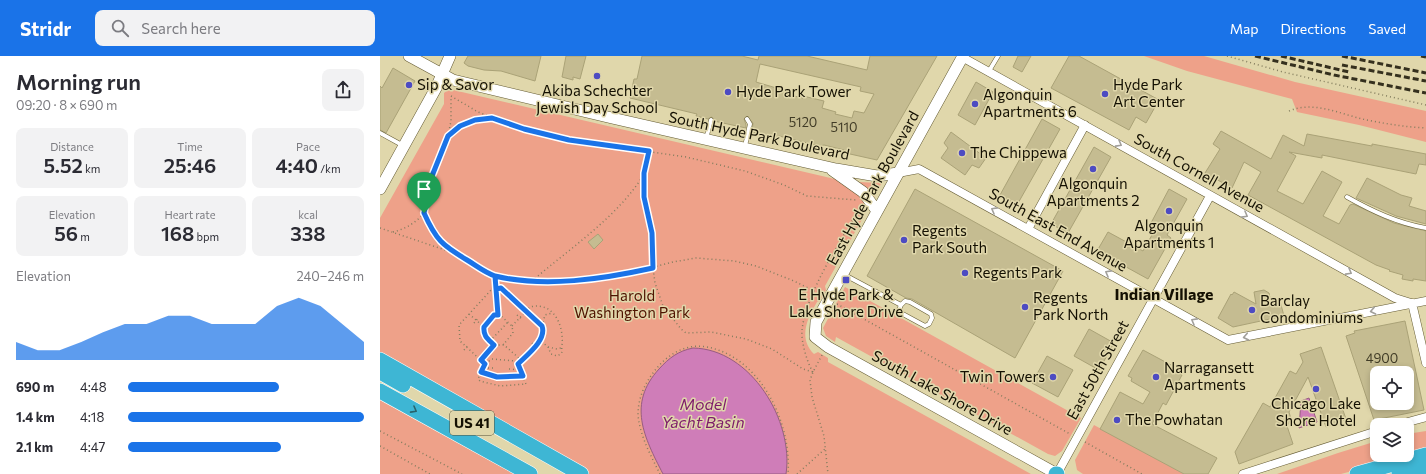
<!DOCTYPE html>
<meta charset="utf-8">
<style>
body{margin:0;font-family:Commissioner,sans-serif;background:#f2f2f3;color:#2b2b33;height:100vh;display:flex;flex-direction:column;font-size:15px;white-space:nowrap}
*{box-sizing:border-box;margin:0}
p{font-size:13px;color:#7c7c81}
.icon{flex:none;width:22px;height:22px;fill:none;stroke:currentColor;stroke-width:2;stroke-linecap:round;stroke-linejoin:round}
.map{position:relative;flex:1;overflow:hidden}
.sheet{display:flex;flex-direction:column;background:#fff;width:380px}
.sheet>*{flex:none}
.buttons{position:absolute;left:990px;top:310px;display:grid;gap:8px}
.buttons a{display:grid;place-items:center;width:44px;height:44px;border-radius:8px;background:#fff;box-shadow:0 2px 6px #0003;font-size:20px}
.pin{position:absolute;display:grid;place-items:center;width:34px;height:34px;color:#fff;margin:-41px -17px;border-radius:50% 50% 50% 0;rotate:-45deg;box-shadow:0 0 4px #0007}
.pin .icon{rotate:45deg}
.round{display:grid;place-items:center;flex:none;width:42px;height:42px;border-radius:8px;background:#f2f2f3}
.head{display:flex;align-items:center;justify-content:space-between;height:68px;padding:0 16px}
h1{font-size:22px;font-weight:600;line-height:30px}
.stats{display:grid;grid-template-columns:repeat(3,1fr);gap:6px;height:68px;padding:4px 16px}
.stats div{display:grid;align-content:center;border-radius:8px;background:#f2f2f3;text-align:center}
.stats b{font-size:20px;font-weight:600}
.stats small{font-size:11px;font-weight:400}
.stats p{font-size:11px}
.chart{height:112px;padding:8px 16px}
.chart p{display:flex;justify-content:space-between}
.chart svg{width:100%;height:72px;margin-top:4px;fill:#1a73e8;opacity:.7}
ul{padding:0 16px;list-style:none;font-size:13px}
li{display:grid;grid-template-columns:64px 48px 1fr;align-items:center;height:30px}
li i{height:10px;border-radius:5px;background:#1a73e8}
header{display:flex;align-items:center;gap:24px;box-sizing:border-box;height:56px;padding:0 20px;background:#1a73e8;color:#fff}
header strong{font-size:19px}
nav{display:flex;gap:22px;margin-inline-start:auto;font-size:14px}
.search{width:280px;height:36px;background:#f2f2f3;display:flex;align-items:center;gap:10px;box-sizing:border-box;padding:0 14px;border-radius:8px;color:#7c7c81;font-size:15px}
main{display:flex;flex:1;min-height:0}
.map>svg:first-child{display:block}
</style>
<header>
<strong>Stridr</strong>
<div class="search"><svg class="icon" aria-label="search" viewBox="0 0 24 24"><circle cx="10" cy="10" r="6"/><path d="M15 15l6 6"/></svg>Search here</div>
<nav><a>Map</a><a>Directions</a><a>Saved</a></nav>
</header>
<main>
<section class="sheet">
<div class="head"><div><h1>Morning run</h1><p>09:20 · 8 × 690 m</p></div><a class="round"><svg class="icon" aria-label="share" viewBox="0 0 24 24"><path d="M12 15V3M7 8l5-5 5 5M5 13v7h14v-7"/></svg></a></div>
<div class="stats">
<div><p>Distance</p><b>5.52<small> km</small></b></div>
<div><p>Time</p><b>25:46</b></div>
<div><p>Pace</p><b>4:40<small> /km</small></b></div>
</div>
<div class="stats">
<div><p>Elevation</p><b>56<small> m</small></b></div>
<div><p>Heart rate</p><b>168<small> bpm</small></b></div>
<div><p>kcal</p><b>338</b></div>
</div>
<div class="chart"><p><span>Elevation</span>240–246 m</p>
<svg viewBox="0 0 160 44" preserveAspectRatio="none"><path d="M0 44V33L10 38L20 38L30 33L40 27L50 22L60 22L70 17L80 17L90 22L100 22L110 22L120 11L130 6L140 11L150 22L160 33V44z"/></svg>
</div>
<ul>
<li><b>690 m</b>4:48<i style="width:64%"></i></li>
<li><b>1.4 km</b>4:18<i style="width:100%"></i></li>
<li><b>2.1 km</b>4:47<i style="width:65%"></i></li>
</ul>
</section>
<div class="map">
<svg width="1046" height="418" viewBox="0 0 1046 418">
<rect width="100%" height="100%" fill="#e0d7ab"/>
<path fill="#eea189" d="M764,0H824L915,26L1046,55V86L979,69L917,56L912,43L807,15Z
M69,33L459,124C473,134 488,139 485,158L445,230L446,234L440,245L437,246C427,263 418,282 434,298L438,296L448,302V306L651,418H208L0,299V162L64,48V37Z
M479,126L500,127L501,128L493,143Z
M465,231L701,362L682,395L675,400L668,398L456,281L455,286L446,280L443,272Z
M0,344L134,418H0Z
M714,369L804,418H703L697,414L695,404Z
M1046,375V395L961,418H897L958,397L997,385V399H1027V378Z"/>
<path fill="#cf7db8" stroke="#975c81" d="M313,292C371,293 414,365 406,418H283C264,381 247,348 279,313C289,302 298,295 313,292Z
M929,342L937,366L919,372L921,345Z"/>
<path fill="#c5bc91" stroke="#aaa277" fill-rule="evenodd" d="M88,0H161L155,25L121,15L104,14L88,10L84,7Z
M186,0H206L200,23L193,21V24L182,21Z
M262,0H362L378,4L379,0H427L487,14L490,0H557L497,104L470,98L464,96V94L444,89L440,90L399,80V83L372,76L373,67L367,60L364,63L366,69V72L334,65L332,61L328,63L316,60L317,58L250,42L254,23H257ZM380,8L481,31L480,35L494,38L484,57L474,55L472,62L455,58L456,56L442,52L444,45L423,40V42L409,39L410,36L376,26Z
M638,0H651L642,16L633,11Z
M689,0H699L779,44L766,67L756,61L749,74L671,32Z
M13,12L35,25L6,77L0,74V30L2,32Z
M596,26L613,36L595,69L578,59Z
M662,63L680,73L637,149L620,139Z
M841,75L891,103L903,79L924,90L927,78L992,90V88L1046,98V109L1039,108L1036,118L942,99V102L909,96L916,100L897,135L923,148L942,115L962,126L943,160L959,168L970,149L973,148L1014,167L1046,175V225L1033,223V225L1022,223L1023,219L1009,215L1010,214L996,209L868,139L881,116L864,106L852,132L825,117L840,93L833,88Z
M571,76L606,102L599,112L592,109L585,119L561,102L568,92L564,87Z
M714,91L731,101L688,177L671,168Z
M987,122L1021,139L1032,142L1029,150L1046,155V168L1016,160L976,142Z
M535,133L683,215L635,302L532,243L526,242L487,220Z
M789,133L807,143L787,179L791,182L768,223L717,195L728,176L763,195L777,170L771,167Z
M218,178L223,184L214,193L208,186Z
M884,234L889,237L891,247L900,245L904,260L853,271L838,262L851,238L852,239L854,236L876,248L874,236Z
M1025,265L1044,354L994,364L966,280L975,277L974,275ZM997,317H1027V347H997Z
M709,273L734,287L719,314L694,300Z
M941,291L966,363L946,371L928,321L909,356L911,363L907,370L913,388L859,408L855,396L883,347L890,351L910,315L916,318L923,306L920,298Z
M763,294L791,309L789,312L802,319L786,349L783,347L772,368L837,402L828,418H804L720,373L740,336L763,348L770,336L751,325L752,322L748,320Z
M667,300L693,314L678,341L652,327Z"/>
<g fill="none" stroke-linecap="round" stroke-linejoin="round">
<defs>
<path id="lane" d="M609,15L618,0
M0,77L22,89
M326,83L331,64
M365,90L370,68L367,63
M967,141C992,155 1017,167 1046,172
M463,218L521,249L519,254L521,257L545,270L549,268L552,262L551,258L530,246L525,245L521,249"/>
<path id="street" d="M582,1L1015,242L1031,247
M518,117L539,113L848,284L1046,245
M648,173L705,69
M1032,247L1046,307
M1017,369L1046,361
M677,418L830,140
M863,418L997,375"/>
<path id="secondary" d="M29,0L73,24L232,62L456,113L497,120L518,117
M583,0L436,266L435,281L448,291L677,418
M452,114L483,136L497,155
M0,133L56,32L70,0"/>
<path id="highway" d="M0,304L201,418
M0,316L23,329
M0,335L150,418
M676,418H677
M977,418L1046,399
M1019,418L1046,411"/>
</defs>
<use href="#lane" stroke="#645b33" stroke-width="5"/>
<use href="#street" stroke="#645b33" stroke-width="9"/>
<use href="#secondary" stroke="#645b33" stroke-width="12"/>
<use href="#highway" stroke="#fff" stroke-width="16"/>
<path stroke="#837d5e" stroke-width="1.5" stroke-dasharray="1 3" stroke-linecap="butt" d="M847,0L903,16L1046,49
M71,40L98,56L144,73L189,84L306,101L365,115L404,129L427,140L476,144
M909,55C934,44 962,59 987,64C1007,68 1026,71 1046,72
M68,80L71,65V41
M269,95L264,117V141L272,177L273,212L275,227L283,250L301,273L306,277L331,276L366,283L392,293L423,313L433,316
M0,172L71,196L102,214L125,222L176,225L243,219L293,206L316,202L354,205L376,210L414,225L440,238
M13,176C25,173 36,167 44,157
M70,195C59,185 47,172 45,157C43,149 63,85 69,79C80,68 95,64 110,62
M115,220L118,259
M152,225C189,193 239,160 264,118
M457,248L690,378
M114,254L121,253
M89,258L104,271
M114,259L121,260L132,270L133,277L123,289H114L104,279V271Z
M137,259L143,264
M94,267L99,261
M132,270L150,251C174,245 184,270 182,289C181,293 183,295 181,298L177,300L171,298L168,291L160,284
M162,270L165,259L172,257
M110,285L128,266
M152,287L158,293
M123,288L141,304
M168,291L177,293L181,292
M84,294L89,288
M442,299L433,316L430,324L432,341L444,380L448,418
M112,303L136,305L146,328L120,330L100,325L98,323L105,308Z
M101,304L114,289
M105,308L80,285L79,269L112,233L121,232L162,270C167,284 147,299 139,308
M104,312H116
M129,313L141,314
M102,316L117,321L143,320
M433,316C427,307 421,285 422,275C425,238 462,183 481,150
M0,375L82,418
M705,386L762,418
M0,390L50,418
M280,418C271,400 260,380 258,359C258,343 264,329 273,317C286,299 305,287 327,291C381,301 412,368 408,418
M417,418L446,392"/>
<use href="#lane" stroke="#fff" stroke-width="4"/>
<use href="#street" stroke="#fff" stroke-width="8"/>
<use href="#secondary" stroke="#fff" stroke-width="11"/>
<use href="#highway" stroke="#3eb6d4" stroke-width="15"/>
<path stroke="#35301e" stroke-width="3" stroke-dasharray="6 3" stroke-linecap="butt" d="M875,0L954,19L1046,37
M901,0L969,16
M962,0L1046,17
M1041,0L1046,1
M962,9L1046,25"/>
</g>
<defs><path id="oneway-chevron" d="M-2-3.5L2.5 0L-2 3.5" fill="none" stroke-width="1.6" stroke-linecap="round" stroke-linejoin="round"/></defs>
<g stroke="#a19f9a">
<use href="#oneway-chevron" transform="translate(739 88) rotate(29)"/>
<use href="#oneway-chevron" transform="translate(614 154) rotate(-151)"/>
<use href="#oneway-chevron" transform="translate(865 159) rotate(29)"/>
<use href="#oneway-chevron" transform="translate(969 216) rotate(29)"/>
<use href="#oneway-chevron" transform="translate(728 217) rotate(-151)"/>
<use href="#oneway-chevron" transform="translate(993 255) rotate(169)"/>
<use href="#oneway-chevron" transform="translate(814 265) rotate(-151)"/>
<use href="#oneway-chevron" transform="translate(866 281) rotate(169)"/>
</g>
<use stroke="#29636b" href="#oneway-chevron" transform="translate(34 354) rotate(29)"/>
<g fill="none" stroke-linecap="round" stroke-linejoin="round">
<defs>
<path id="route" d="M44,157C56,184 62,189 87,204C97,210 104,216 115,220L118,259H114L104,271C103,280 108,283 114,289L101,304L105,308L101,316L117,321L143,320L138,308C147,299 167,284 162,270L121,232L116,233L115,220C165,232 223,223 273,212L272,177L264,141V117L269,95L189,84L144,73L112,62L95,64L80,70L68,80L50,125L44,157"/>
</defs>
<use href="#route" stroke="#fff" stroke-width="8"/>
<use href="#route" stroke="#1a73e8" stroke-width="5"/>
</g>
<g fill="#4d4bc2" stroke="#e0d7ab" stroke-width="1.5">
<circle cx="217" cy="20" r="4"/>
<circle cx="29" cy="29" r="4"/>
<circle cx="348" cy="36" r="4"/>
<circle cx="725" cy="38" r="4"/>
<circle cx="595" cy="48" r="4"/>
<circle cx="582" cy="97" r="4"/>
<circle cx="713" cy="113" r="4"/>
<circle cx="789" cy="155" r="4"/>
<circle cx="524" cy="184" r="4"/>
<circle cx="585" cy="217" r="4"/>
<rect x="462" y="220" width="8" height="8" rx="2"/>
<circle cx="645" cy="251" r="4"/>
<circle cx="872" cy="254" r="4"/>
<circle cx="673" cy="321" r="4"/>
<circle cx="776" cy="321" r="4"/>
<circle cx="936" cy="333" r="4"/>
<circle cx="737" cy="364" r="4"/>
</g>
<g text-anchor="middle" stroke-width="3" stroke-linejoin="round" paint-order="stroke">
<g font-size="13" fill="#403b26">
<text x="423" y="71">5120</text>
<text x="464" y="76">5110</text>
<text x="1002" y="307">4900</text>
</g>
<rect fill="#e0d7ab" stroke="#514c35" stroke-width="1" x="70" y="355" width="44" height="24" rx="3"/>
<g font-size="14" font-weight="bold" fill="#141002">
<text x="92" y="372">US 41</text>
</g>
<g font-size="15" fill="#141002" stroke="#e0d7ab" text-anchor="start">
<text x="37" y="34">Sip &amp; Savor</text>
<text x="733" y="34">Hyde Park<tspan x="733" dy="17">Art Center</tspan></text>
<text x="217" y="40" text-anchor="middle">Akiba Schechter<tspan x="217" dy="17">Jewish Day School</tspan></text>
<text x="356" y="41">Hyde Park Tower</text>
<text x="603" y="44">Algonquin<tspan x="603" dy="17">Apartments 6</tspan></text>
<text x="590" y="102">The Chippewa</text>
<text x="713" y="133" text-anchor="middle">Algonquin<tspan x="713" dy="17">Apartments 2</tspan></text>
<text x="789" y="175" text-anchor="middle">Algonquin<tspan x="789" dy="17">Apartments 1</tspan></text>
<text x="532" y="180">Regents<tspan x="532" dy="17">Park South</tspan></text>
<text x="593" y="222">Regents Park</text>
<text x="466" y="244" text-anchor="middle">E Hyde Park &amp;<tspan x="466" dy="17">Lake Shore Drive</tspan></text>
<text x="653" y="247">Regents<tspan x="653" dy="17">Park North</tspan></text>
<text x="880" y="250">Barclay<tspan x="880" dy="17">Condominiums</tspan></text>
<text x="784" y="317">Narragansett<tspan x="784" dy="17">Apartments</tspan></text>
<text x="665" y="326" text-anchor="end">Twin Towers</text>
<text x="936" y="353" text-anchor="middle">Chicago Lake<tspan x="936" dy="17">Shore Hotel</tspan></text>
<text x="745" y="369">The Powhatan</text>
</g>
<g font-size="15" fill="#141002" stroke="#e0d7ab">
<text transform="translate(379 80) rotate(12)" y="5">South Hyde Park Boulevard</text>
<text transform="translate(819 117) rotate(29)" y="5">South Cornell Avenue</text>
<text transform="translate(493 132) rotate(-61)" y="5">East Hyde Park Boulevard</text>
<text transform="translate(678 174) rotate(29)" y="5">South East End Avenue</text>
<text transform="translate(718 314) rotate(-61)" y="5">East 50th Street</text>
<text transform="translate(562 337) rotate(29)" y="5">South Lake Shore Drive</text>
</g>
<g font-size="15" fill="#4f1300" stroke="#e0d7ab">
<text x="252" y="245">Harold<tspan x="252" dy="17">Washington Park</tspan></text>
</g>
<g font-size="16" font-weight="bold" fill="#141002" stroke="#e0d7ab">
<text x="784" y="244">Indian Village</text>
</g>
<g font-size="16" font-style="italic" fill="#7e1c6a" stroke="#e0d7ab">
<text x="323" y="354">Model<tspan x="323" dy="18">Yacht Basin</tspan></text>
</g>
</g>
</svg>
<div class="buttons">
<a><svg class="icon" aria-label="locate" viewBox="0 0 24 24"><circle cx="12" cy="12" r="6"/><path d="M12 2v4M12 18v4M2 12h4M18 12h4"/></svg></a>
<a><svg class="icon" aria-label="layers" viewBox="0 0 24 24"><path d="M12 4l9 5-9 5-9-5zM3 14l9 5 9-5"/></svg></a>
</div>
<div class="pin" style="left:44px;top:157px;background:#1e9e55"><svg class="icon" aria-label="arrive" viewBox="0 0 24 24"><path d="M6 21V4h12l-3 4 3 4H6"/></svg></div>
</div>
</main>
